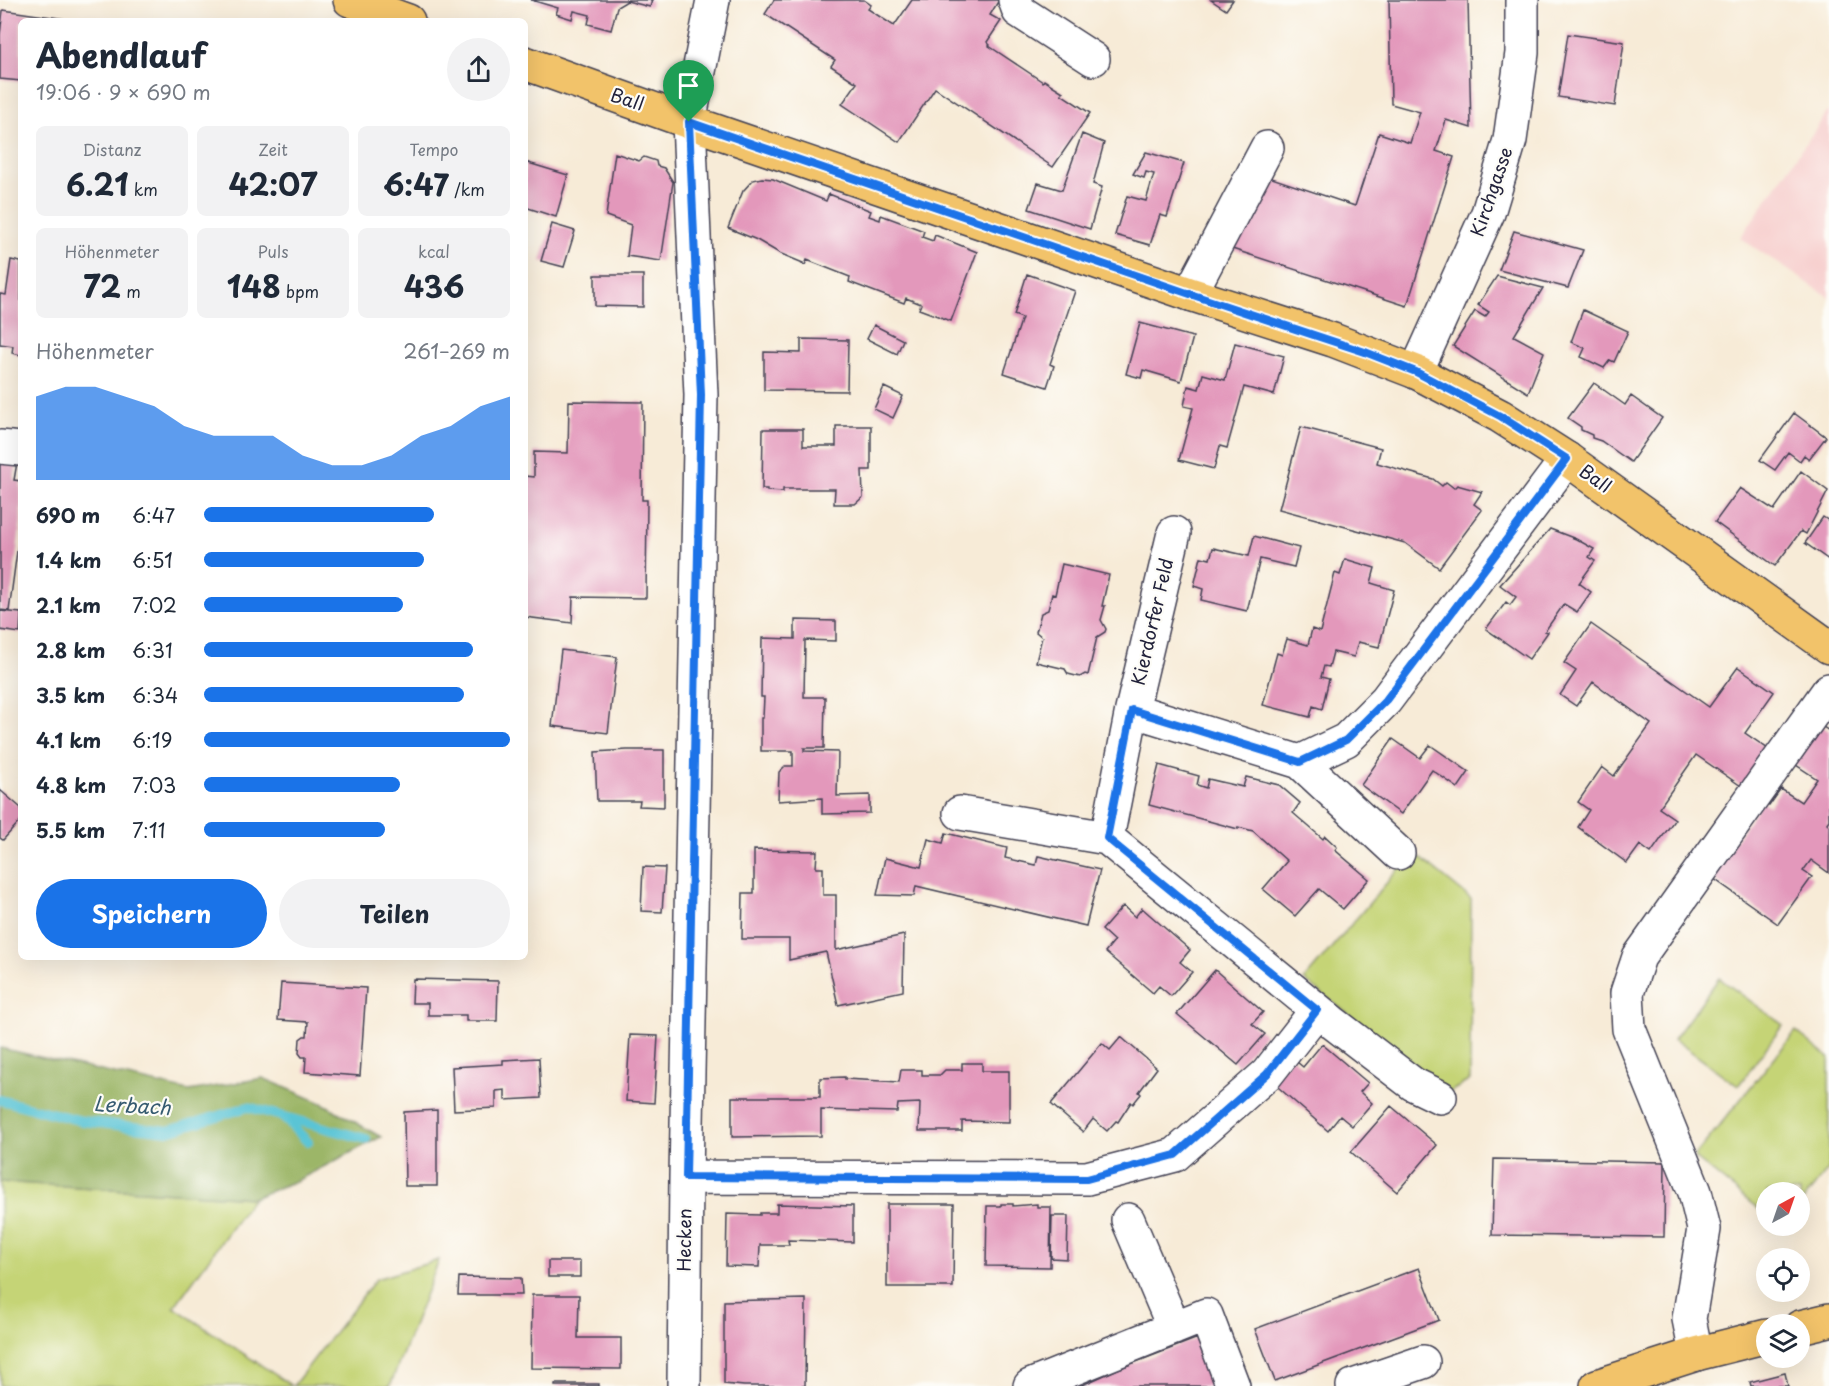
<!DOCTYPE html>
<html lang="de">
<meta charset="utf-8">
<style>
body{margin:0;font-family:"Playpen Sans",sans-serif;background:#f2f2f3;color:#1f2937;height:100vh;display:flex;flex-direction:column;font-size:22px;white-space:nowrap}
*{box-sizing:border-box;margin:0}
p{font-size:20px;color:#747a83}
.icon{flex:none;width:33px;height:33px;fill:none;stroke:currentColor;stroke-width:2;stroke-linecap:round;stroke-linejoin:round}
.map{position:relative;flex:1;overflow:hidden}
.drawer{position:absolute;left:18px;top:18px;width:510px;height:942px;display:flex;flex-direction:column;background:#fff;border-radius:9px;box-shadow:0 6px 24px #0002}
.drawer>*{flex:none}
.needle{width:39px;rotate:40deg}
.tools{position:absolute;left:1756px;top:1182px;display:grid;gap:12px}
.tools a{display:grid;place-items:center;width:54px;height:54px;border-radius:50%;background:#fff;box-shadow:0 6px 24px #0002;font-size:30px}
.pin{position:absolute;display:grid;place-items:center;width:51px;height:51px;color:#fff;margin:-62px -26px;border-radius:50% 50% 50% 0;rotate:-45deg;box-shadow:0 0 6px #0007}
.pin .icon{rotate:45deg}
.round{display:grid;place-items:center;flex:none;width:63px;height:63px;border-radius:32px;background:#f2f2f3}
.summary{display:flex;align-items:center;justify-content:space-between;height:102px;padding:0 18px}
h1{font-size:33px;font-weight:700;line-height:45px}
.figures{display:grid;grid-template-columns:repeat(3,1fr);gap:9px;height:102px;padding:6px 18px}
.figures div{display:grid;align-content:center;border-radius:9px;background:#f2f2f3;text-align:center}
.figures b{font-size:30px;font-weight:700}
.figures small{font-size:16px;font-weight:400}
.figures p{font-size:16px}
.chart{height:168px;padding:12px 18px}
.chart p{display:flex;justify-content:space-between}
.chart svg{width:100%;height:108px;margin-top:6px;fill:#1a73e8;opacity:.7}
.primary-button{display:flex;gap:12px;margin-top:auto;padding:12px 18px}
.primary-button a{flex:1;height:69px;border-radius:36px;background:#1a73e8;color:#fff;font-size:24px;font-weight:700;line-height:69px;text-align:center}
.primary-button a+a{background:#f2f2f3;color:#1f2937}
ul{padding:0 18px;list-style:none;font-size:20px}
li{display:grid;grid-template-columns:96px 72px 1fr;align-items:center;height:45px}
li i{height:15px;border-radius:8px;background:#1a73e8}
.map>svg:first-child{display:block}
</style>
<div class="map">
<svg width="1829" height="1386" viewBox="0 0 1829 1386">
<rect width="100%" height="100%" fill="#fdfcf7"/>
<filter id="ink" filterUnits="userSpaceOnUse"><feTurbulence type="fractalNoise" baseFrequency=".0167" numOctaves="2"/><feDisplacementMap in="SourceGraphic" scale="12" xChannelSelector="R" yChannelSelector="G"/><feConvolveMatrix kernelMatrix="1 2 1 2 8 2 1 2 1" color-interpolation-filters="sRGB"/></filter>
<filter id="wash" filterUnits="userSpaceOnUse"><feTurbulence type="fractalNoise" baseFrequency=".008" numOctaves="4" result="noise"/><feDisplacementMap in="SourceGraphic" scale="24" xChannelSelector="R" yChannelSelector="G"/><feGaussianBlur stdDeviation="1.35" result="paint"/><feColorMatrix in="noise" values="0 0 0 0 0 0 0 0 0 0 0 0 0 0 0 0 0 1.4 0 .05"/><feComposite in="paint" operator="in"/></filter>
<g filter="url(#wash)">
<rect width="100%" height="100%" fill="#f7ebd7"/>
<path fill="#f7d0cf" d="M1829,110V297L1740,238Z"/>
<path fill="#c5d476" stroke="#747b58" stroke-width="1.5" d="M1413,852L1471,899L1470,1080L1450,1092L1304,980Z
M1719,978L1783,1025L1738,1086L1674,1039Z
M1796,1031L1829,1058V1168L1800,1204V1192H1767V1216L1694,1157Z
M0,1182L253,1198L174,1307L292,1386H0Z
M439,1260L390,1386H293L376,1279Z"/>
<path fill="#9cb667" stroke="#5f6c51" stroke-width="1.5" d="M0,1048L189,1091L263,1078L324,1104L381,1137L298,1180L253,1198L0,1182Z"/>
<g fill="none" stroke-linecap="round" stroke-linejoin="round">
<path stroke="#5ac4d5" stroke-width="10" d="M0,1100L82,1121L168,1131L248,1107L366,1139
M283,1117L308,1142"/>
</g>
<g id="blocks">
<path fill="#e398bb" d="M531,0H652L650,7L627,1L617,7L611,30L588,24L590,15L574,11L572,19L556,14L558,8Z
M774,0H864L871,5L868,9L894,26L912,0H999L990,15L1001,21L987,42L990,45L989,46L1043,82L1044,80L1063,92L1061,94L1090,113L1053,167L935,88L899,142L842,104L857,83L831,66L835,60L765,14Z
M1211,0H1233L1226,10Z
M1389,0H1468L1471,128L1446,120L1436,151L1454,157L1407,306L1220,245L1260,174L1355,206L1379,133L1410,143L1420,112L1391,104Z
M3,10L73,20L21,21V81L0,79V35Z
M1568,34L1624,42L1615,106L1558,97Z
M1082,134L1104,143L1093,184L1102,187L1090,229L1029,209L1038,183L1062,190Z
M1146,152L1184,163L1167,217L1160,215L1150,245L1115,235L1127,196L1146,201L1154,174L1146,172L1144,178L1133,174Z
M615,153L639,161L644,157L656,161L657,166L664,168L673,182L661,261L627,256L631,225L606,216Z
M525,162L568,175L556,217L525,207Z
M762,178L773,179L826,201L829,194L871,211L869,216L880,220L881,215L924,231L922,237L933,241L935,235L977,252L951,321L919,309L921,304L906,298L904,303L849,282L850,277L807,260L805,265L802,264L803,263L779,253L757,240L728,228L743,191L753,180Z
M552,224L575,231L564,267L541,261Z
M1514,231L1583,250L1568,288L1499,270Z
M11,260L21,262V355L12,353L13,346L0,344V294L6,295Z
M1027,274L1075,291L1050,364L1054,366L1047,387L1004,373L1022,318L1014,315Z
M595,275H643V307L595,306Z
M1497,276L1543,288L1514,336L1544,352L1528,393L1453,346L1475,311L1485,317L1489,312L1478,305Z
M1583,310L1628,331L1614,362L1610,360L1604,368L1581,357L1585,348L1571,342Z
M1140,323L1193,337L1181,381L1143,370L1141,378L1126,374Z
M874,325L903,340L897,354L867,339Z
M801,339L848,340L847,391L764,390V352L801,353Z
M1235,343L1284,356L1274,395L1244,387L1227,448L1220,446L1214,469L1179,460L1193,408L1184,406L1188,386L1199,389L1203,374L1225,380Z
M1594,383L1625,405L1631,396L1662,418L1631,462L1601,441L1592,438V435L1581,430V427L1568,418Z
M884,387L903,396L893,418L874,409Z
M569,401L643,402L642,500H647L646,598L573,597L572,623L525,617V476L534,477V452L568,453Z
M1794,413L1826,437L1809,459L1804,455L1800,461L1788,452L1775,470L1760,460Z
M836,426H871V470H862L863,497L855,504H834L835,489H783V492L767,491V489H762L763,429H803V446H836Z
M1301,427L1381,448L1377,463L1433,479L1442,486L1446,482L1454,488L1457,485L1482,492L1474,504L1482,510L1439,568L1405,543L1279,509Z
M0,455L18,457L14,480L21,481V521L9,611L0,610Z
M1801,471L1828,491L1806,534L1801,531L1775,566L1715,522L1740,488L1774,510Z
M1823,517L1829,521V560L1805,543Z
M1550,529L1576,539L1594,549L1589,557L1595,561L1579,583L1591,592L1577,612L1564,604L1545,631L1548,632L1529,659L1486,629L1506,602L1510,605L1516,597L1500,585Z
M1254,536L1299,548L1294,567L1260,559L1247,611L1201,600L1203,589L1194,586L1201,557L1210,559L1213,548L1249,556Z
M1345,559L1375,568L1371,583L1394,590L1379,647L1358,642L1354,657L1333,652L1329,667L1324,666L1321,677L1329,679L1322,709L1313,706L1310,717L1263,705L1277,653L1282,655L1287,639L1308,645L1312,629L1320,632L1335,573L1340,575Z
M1062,564L1109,575L1102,606H1105L1101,620L1106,629L1105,632L1097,637L1088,675L1085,674L1080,677L1068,674L1065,669L1036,662L1042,637L1036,632L1041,613L1048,610L1052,594L1055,595Z
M0,611L21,613L20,633L0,630Z
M795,620L836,621V641L805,640L804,697H825L824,748H804V751L838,752L837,796L870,795V813L822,814V798L778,801L779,772L785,766H793V751H761V718H763L764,697H761L762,638L795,639Z
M1591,624L1709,707L1738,667L1774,692L1745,733L1771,751L1744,788L1696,755L1659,808L1675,819L1651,853L1640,845L1627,863L1578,827L1589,810L1578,802L1602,767L1614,776L1651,724L1593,682L1576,706L1560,695L1576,671L1564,663Z
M561,650L617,657L608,733L552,726Z
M1817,723L1829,731V820L1827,823L1829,825V873L1811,860L1803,871L1812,877L1778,924L1710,876L1762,802L1769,806L1781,789L1801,802L1817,779L1790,761Z
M1393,739L1420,758L1430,745L1469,772L1458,788L1432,770L1401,814L1361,785Z
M627,750H664V807L639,806L640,801H597L595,752Z
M1159,765L1199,776L1197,785L1206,788L1208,779L1243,787L1246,777L1279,785L1300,803L1293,813L1323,839L1325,836L1337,847L1335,850L1369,879L1343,909L1319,889L1295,916L1263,889L1287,861L1253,831L1238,827V829L1149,805Z
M0,790L21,808V820L3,840L0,838Z
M946,833L1007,848L1005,858L1036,865L1038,856L1100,870L1086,926L916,886L914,896L877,895L885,858L921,867L928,839L943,843Z
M754,850L817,851L816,868H823V895H836V950L904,935L903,991L838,1005L826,952L789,960V939H742L743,893H754Z
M643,867L665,868L662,912L641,911Z
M1123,906L1135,917L1142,908L1190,950L1180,962L1192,972L1171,996L1159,986L1153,993L1105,952L1114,941L1102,930Z
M1215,970L1263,1012L1252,1024L1265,1034L1238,1065L1177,1014Z
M413,979L498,981L497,1021H466V1015H428V1003H412Z
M281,983L366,988L360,1076L305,1072L306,1057H302L299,1053L300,1039L304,1036H307L308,1022L278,1020Z
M630,1035L658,1036L654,1103L626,1101Z
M1121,1037L1157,1068L1139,1092L1141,1094L1133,1104L1131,1102L1118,1122L1116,1121L1107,1131L1093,1119L1083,1132L1051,1104L1102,1043L1110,1050Z
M1322,1044L1368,1083L1360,1092L1372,1103L1352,1126L1340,1116L1328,1131L1271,1081L1291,1057L1303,1067Z
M539,1058L541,1098L505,1100V1090L496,1091V1108L454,1110L452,1067L503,1064V1060Z
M962,1063H982V1071H1009V1122L962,1121V1131H919L920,1103L898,1104L897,1112L821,1110V1136L732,1137V1097H820V1078L845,1077V1079L899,1082L901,1070H922V1075H940L945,1070H962Z
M1391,1106L1437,1145L1397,1192L1351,1152Z
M437,1110V1186H405L404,1112Z
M1494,1159L1665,1162L1664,1237L1492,1235Z
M777,1204L853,1206V1242L788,1240L789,1245H760L759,1267L726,1266L727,1214L760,1215V1213H777Z
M887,1204H954L953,1287H887Z
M1001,1204H1013V1206L1037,1204V1207H1051L1050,1267L986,1266L987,1206H1001Z
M1052,1216H1068L1067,1259L1051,1258Z
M548,1261H580V1277H548Z
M1419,1268L1439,1320L1275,1381L1255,1329Z
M459,1277L521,1278L522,1295H458Z
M532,1295H579L578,1338H621V1369L531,1368Z
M806,1299L805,1386H744L724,1384V1301Z
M1198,1338L1216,1386H1080L1118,1369Z
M1785,1373L1788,1386H1751L1750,1382Z
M555,1384H599V1386H555Z"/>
</g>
</g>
<g filter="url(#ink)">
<use href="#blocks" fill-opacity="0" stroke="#424052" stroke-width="1.5"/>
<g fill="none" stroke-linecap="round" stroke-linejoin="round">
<defs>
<path id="minor" d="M1015,0L1019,11L1093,59
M1190,294L1267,148
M1416,372L1488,213L1510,140L1522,53V0
M0,447L21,449
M1132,710L1174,533
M1300,762L1398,853
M960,813L1107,838
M1440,1097L1413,1084L1332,1022L1107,838L1132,710L1300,762L1346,740L1386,700L1567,459
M686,1177L1087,1178L1175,1155L1267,1074L1317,1010
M1128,1220L1174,1328
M1696,1354L1689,1319L1704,1229L1695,1192L1629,1029L1627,993L1639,957L1829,690
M684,1386L686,1177L701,395L689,122L713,0
M1030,1386L1206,1315L1233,1386
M1353,1386L1423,1362"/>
<path id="major" d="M350,0L408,21
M525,63L689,122L1190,294L1333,340L1416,372L1500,416L1567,459L1829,647
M1800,1327L1829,1320
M1597,1386L1696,1354L1767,1336"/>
</defs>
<use href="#minor" stroke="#424052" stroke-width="36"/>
<use href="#major" stroke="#424052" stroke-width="36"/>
<use href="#minor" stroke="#fff" stroke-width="33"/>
<use href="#major" stroke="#f2c36a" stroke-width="33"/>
</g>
</g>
<g fill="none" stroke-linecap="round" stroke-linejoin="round" filter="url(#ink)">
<defs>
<path id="route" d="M689,122L1190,294L1365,352L1416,372L1500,416L1567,459L1386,700L1346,740L1300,762L1132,710L1107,838L1317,1010L1267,1074L1175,1155L1087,1179L686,1177L701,395Z"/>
</defs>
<use href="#route" stroke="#fff" stroke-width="12"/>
<use href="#route" stroke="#1a73e8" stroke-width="8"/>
</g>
<g text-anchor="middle" stroke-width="4.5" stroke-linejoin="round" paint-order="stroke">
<g font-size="18" fill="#22223b" stroke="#fdfcf7">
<text transform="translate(627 100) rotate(19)" y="6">Ball</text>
<text transform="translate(1492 192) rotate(-71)" y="6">Kirchgasse</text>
<text transform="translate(1595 479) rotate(36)" y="6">Ball</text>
<text transform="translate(1153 622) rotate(-77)" y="6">Kierdorfer Feld</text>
<text transform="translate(685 1240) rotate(-89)" y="6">Hecken</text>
</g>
<g font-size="20" font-style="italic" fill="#365b71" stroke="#fdfcf7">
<text transform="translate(132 1106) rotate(3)" y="7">Lerbach</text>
</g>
</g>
</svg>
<div class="tools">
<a><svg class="needle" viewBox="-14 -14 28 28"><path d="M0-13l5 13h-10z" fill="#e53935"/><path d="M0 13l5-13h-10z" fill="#747a83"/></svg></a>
<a><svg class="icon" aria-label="locate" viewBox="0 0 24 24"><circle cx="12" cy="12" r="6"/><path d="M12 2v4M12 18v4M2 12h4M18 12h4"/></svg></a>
<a><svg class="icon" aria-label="layers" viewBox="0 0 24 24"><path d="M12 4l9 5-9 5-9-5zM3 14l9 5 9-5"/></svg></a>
</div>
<div class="pin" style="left:689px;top:122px;background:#1e9e55"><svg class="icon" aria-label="arrive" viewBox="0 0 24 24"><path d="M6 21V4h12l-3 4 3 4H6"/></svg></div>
<section class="drawer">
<div class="summary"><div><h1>Abendlauf</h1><p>19:06 · 9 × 690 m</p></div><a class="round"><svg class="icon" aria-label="share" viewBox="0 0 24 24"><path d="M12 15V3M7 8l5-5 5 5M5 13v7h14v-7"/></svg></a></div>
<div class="figures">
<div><p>Distanz</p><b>6.21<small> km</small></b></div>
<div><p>Zeit</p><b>42:07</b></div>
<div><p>Tempo</p><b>6:47<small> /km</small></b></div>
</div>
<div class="figures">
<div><p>Höhenmeter</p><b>72<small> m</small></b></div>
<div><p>Puls</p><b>148<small> bpm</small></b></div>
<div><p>kcal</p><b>436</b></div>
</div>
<div class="chart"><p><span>Höhenmeter</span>261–269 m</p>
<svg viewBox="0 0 160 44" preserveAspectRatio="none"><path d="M0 44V10L10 6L20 6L30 10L40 14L50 22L60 26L70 26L80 26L90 34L100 38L110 38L120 34L130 26L140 22L150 14L160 10V44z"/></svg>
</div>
<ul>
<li><b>690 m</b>6:47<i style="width:75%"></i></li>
<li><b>1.4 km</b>6:51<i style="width:72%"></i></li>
<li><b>2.1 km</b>7:02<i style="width:65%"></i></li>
<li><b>2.8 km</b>6:31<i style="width:88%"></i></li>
<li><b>3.5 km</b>6:34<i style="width:85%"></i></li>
<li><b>4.1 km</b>6:19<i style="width:100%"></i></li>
<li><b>4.8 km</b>7:03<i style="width:64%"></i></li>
<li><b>5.5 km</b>7:11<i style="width:59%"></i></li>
</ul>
<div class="primary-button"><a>Speichern</a><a>Teilen</a></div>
</section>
</div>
